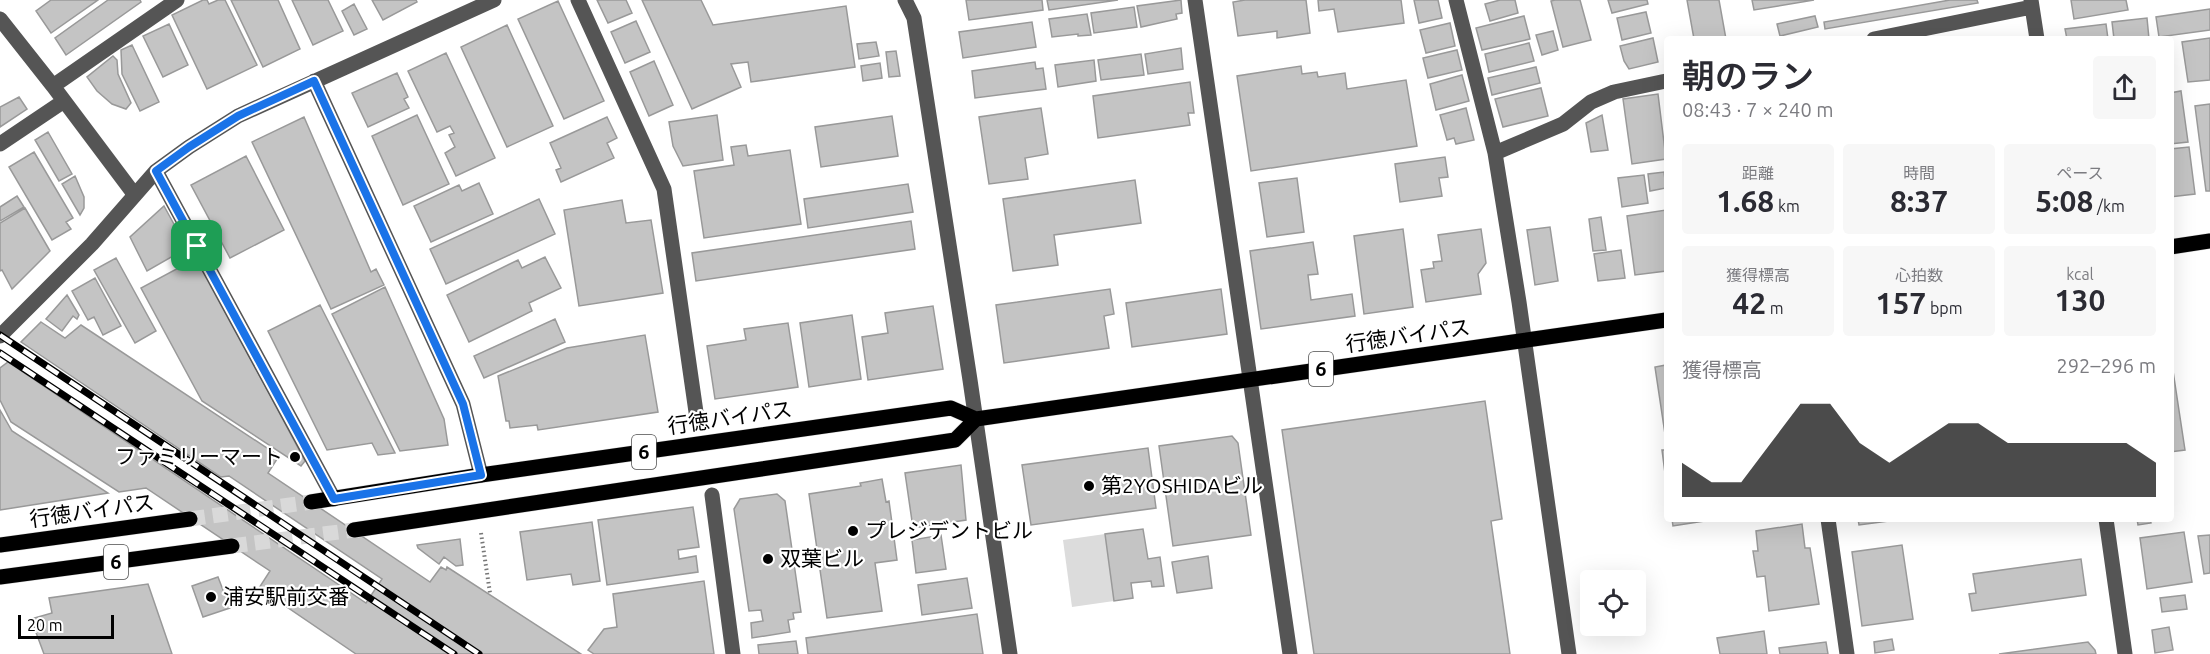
<!DOCTYPE html>
<html lang="ja">
<meta charset="utf-8">
<style>
body{margin:0;font-family:Ubuntu,"Noto Sans JP",sans-serif;background:#f7f7f7;color:#2b2b33;height:100vh;display:flex;flex-direction:column;font-size:22px;white-space:nowrap}
*{box-sizing:border-box;margin:0}
p{font-size:20px;color:#7c7c81}
.icon{flex:none;width:33px;height:33px;fill:none;stroke:currentColor;stroke-width:2;stroke-linecap:round;stroke-linejoin:round}
.map{position:relative;flex:1;overflow:hidden}
.sheet{position:absolute;left:1664px;top:36px;width:510px;height:486px;display:flex;flex-direction:column;background:#fff;border-radius:6px;box-shadow:0 6px 24px #0002}
.sheet>*{flex:none}
.controls{position:absolute;left:1580px;top:570px;display:grid;gap:12px}
.controls a{display:grid;place-items:center;width:66px;height:66px;border-radius:6px;background:#fff;box-shadow:0 6px 24px #0002;font-size:30px}
.scale{position:absolute;left:18px;bottom:15px;width:96px;box-sizing:border-box;padding-left:6px;border:3px solid #000;border-top:0;font-size:16px;line-height:21px;white-space:nowrap;color:#000;-webkit-text-stroke:4px #fff;paint-order:stroke}
.pin{position:absolute;display:grid;place-items:center;width:51px;height:51px;color:#fff;margin:-26px;border-radius:12px;box-shadow:0 3px 9px #0006}
.round{display:grid;place-items:center;flex:none;width:63px;height:63px;border-radius:6px;background:#f7f7f7}
.head{display:flex;align-items:center;justify-content:space-between;height:102px;padding:0 18px}
h1{font-size:33px;font-weight:600;line-height:45px}
.figures{display:grid;grid-template-columns:repeat(3,1fr);gap:9px;height:102px;padding:6px 18px}
.figures div{display:grid;align-content:center;border-radius:6px;background:#f7f7f7;text-align:center}
.figures b{font-size:30px;font-weight:600}
.figures small{font-size:16px;font-weight:400}
.figures p{font-size:16px}
.chart{height:168px;padding:12px 18px}
.chart p{display:flex;justify-content:space-between}
.chart svg{width:100%;height:108px;margin-top:6px;fill:#000;opacity:.7}
.map>svg:first-child{display:block}
</style>
<div class="map">
<svg width="2210" height="654" viewBox="0 0 2210 654">
<rect width="100%" height="100%" fill="#fff"/>
<path fill="#dcdcdc" d="M1105,534L1114,601L1072,607L1063,540Z"/>
<path fill="#c4c4c4" stroke="#999" stroke-width="1.5" d="M51,0H98L51,33L36,11Z
M108,0H140L141,2L66,55L55,38Z
M203,0H207L209,4L218,0H225L257,65L207,89L172,15Z
M231,0H278L300,49L263,67Z
M292,0H328L343,31L313,45Z
M372,0H416L417,2L383,20Z
M597,0H626L632,13L608,23Z
M642,0H701L713,25L846,6L855,67L751,82L748,62L731,64L741,87L692,109Z
M966,0H1042L1043,10L969,20Z
M1047,0H1118L1049,10Z
M1181,0L1182,13L1176,14L1177,19L1141,27L1137,6Z
M1245,0H1306L1310,33L1277,38V31L1238,36L1233,2Z
M1318,0H1401L1404,23L1338,32L1334,9L1319,11Z
M1414,0H1438L1442,18L1419,23Z
M1500,0H1515L1518,13L1490,21L1485,4Z
M1555,0H1580L1591,40L1563,47L1551,1Z
M1608,0H1647L1648,4L1612,13Z
M1687,0H1719L1726,39H1694Z
M1752,0H1814L1754,10Z
M1950,0H1977L1978,3L1825,29L1824,22Z
M2071,0H2126L2128,10L2074,19Z
M558,1L604,101L564,119L518,19Z
M354,4L367,29L354,35L342,11Z
M1134,7L1137,27L1094,33L1091,13Z
M2210,9V30L2159,37L2156,17Z
M1646,12L1651,33L1622,40L1617,18Z
M1087,14L1091,35L1078,36V34L1052,37L1049,19Z
M1524,16L1530,39L1482,50L1476,28Z
M1815,16L1818,27L1780,36L1777,24Z
M2147,18L2149,39H2114L2112,22Z
M636,21L650,52L625,63L611,32Z
M1032,22L1036,47L963,58L959,32Z
M1450,23L1455,46L1426,53L1420,30Z
M169,24L188,65L163,77L143,36Z
M2106,24L2108,39H2067L2065,29Z
M507,25L553,126L507,147L461,47Z
M1553,31L1558,50L1542,55L1536,35Z
M1653,38L1658,62L1629,69L1624,61L1620,46Z
M2210,38V80L2188,82L2182,42Z
M876,42L879,56L859,59L857,44Z
M1529,43L1534,61L1489,72L1485,54Z
M132,45L159,102L140,111L122,74L121,50Z
M1181,48L1183,69L1148,74L1145,54Z
M1457,50L1462,70L1428,78L1423,58Z
M896,51L900,76L889,77L886,52Z
M446,53L495,158L456,176L445,153L455,147L449,135L454,133L450,126L437,132L408,71Z
M1141,54L1144,75L1101,80L1098,60Z
M113,56L117,60L118,74L131,103L126,109L112,104L97,91L87,77Z
M1094,60L1096,81L1058,87L1055,65Z
M654,61L673,105L649,116L630,72Z
M1035,62L1036,69L1043,68L1046,89L975,98L972,71Z
M880,63L882,78L863,81L861,66Z
M1301,66L1302,74L1317,72L1318,77L1345,73L1347,89L1406,80L1417,146L1251,171L1237,76Z
M1536,67L1540,83L1492,95L1488,78Z
M397,73L408,97L404,99L409,108L368,127L352,93Z
M1462,75L1469,101L1436,110L1430,84Z
M1190,82L1194,113H1188L1190,125L1098,138L1093,96Z
M1541,88L1548,116L1503,127L1495,99Z
M2181,91L2188,142L2170,144V93Z
M1658,94L1666,159L1632,164L1623,99Z
M19,97L27,109L0,127V107Z
M2210,104V191H2206L2195,106Z
M1041,108L1048,154L1025,158L1028,179L989,184L979,117Z
M1466,108L1474,140L1456,144L1454,138L1447,140L1440,115Z
M417,115L449,184L403,205L372,136Z
M717,115L723,160L683,166L673,146L669,122Z
M1602,115L1608,150L1591,152L1586,123Z
M892,116L898,156L821,167L815,127Z
M304,117L371,272L376,269L384,285L331,309L252,142Z
M607,117L617,138L607,143L614,158L561,182L556,170L561,168L550,143Z
M48,132L72,174L59,181L35,140Z
M746,145L748,156L790,150L801,224L704,238L694,171L734,165L731,147Z
M2189,147L2195,194L2170,197V149Z
M34,152L73,218L66,222L71,229L52,240L9,167Z
M246,156L284,230L230,258L191,185Z
M1445,157L1448,177L1439,178L1442,196L1400,202L1395,164Z
M1664,172L1666,188L1650,191L1648,174Z
M1644,175L1648,203L1622,207L1618,178Z
M75,176L84,197V208L80,215L62,184Z
M1297,178L1304,232L1267,237L1259,183Z
M1135,180L1141,223L1054,235L1058,265L1013,271L1003,199Z
M479,183L493,214L431,242L414,206L459,185L462,191Z
M908,184L913,212L808,228L804,199Z
M17,196L24,207L0,221V207Z
M539,199L555,234L446,284L430,249Z
M622,200L626,223L651,220L663,293L579,306L564,210Z
M164,206L187,248L147,271L130,237Z
M25,208L50,251L12,289L2,270L0,271V223Z
M1666,210V271L1635,275L1627,216Z
M1601,217L1606,250L1593,251L1589,219Z
M911,221L915,249L696,281L692,253Z
M1550,227L1558,281L1535,285L1527,230Z
M1403,229L1413,307L1364,314L1354,236Z
M1481,229L1486,263L1478,274L1481,294L1426,302L1421,270L1434,268L1433,262L1442,261L1438,235Z
M1313,242L1318,274L1308,275L1311,300L1352,294L1355,316L1261,329L1250,251Z
M1621,250L1625,278L1598,281L1594,254Z
M545,257L561,288L529,303L532,311L469,342L447,295L518,260L522,268Z
M116,258L156,331L135,343L94,270Z
M197,258L305,461L301,466L202,401L141,288Z
M95,278L121,326L103,335L94,317L88,320L72,291Z
M385,287L444,419L448,445L400,451L332,314Z
M1110,289L1114,314L1104,316L1109,348L1004,363L996,305Z
M1221,289L1227,334L1132,347L1126,303Z
M67,295L79,315L77,319L73,316L62,331L46,319Z
M320,305L395,453L378,455L372,443L327,450L268,331Z
M933,306L943,369L868,380L862,337L888,333L885,313Z
M852,315L861,379L809,387L800,323Z
M555,319L565,342L484,378L474,356Z
M41,322L65,338L81,325L279,456L268,473L430,582L441,567L446,570L447,567L581,654H356L259,588L270,571L146,488L119,492L11,422L0,400V368L8,362L366,603L382,579L229,476L221,477L21,342Z
M788,323L798,387L715,399L707,346L746,340L744,329Z
M645,335L658,412L538,430L537,425L510,428L509,421H506L498,376L567,348Z
M2170,351L2185,450L2170,452Z
M1666,365V434H1665L1655,367Z
M1485,401L1502,519L1491,521L1510,654H1314L1282,430Z
M0,410L12,431L108,493L0,510Z
M1232,436L1238,443L1251,535L1173,546L1159,446Z
M1148,448L1156,508L1031,525L1022,465Z
M1662,450H1666V481Z
M961,465L966,520L913,528L905,473Z
M882,479L886,502L889,501L897,560L875,563L882,611L827,618L809,494L861,486L860,483Z
M777,494L785,501L801,612L793,613L794,619L788,620L790,632L752,638L751,623L763,621L761,610L749,611L734,509L740,499Z
M693,507L699,547L678,550L679,559L696,556L698,572L607,585L598,520Z
M1672,519H1704V521L1673,526Z
M1858,519H1904L1859,525Z
M2137,519H2150L2151,523L2138,525Z
M592,522L600,581L573,585L571,574L527,580L520,532Z
M1802,524L1805,548H1810L1819,604L1769,611L1765,576L1757,577L1753,551H1758L1756,531Z
M1143,529L1148,559L1160,557L1164,586L1152,587L1151,581L1131,583L1133,598L1114,601L1105,534Z
M2184,532L2192,582L2147,589L2140,538Z
M941,535L946,569L916,573L912,540Z
M2210,535V573L2204,574L2198,536Z
M460,539L463,565L456,566L444,557L439,564L418,548L417,545Z
M1902,545L1913,619L1862,626L1852,552Z
M1208,556L1212,588L1177,593L1172,562Z
M2081,559L2086,595L1972,611L1969,594L1976,593L1973,574Z
M218,577L230,608L203,617L192,586Z
M967,578L972,608L922,615L918,585Z
M704,581L714,654H594L588,650L604,629L617,627L613,594Z
M148,584L172,654H44L31,619L52,613L49,598Z
M2185,595L2187,609L2162,612L2160,598Z
M977,614L983,654H808L806,638Z
M2169,627L2173,650L2155,653L2152,630Z
M1764,631L1767,654H1720L1717,638Z
M1892,639L1894,650L1875,653L1874,642Z
M796,641L798,654H759L758,645Z
M1826,642L1828,654H1780L1779,648Z
M2088,642L2095,650L2096,654H1999Z"/>
<g fill="none" stroke-linecap="round" stroke-linejoin="round">
<path stroke="#d9d9d9" stroke-width="15" stroke-dasharray="15 8" stroke-linecap="butt" d="M190,519L311,502
M232,546L354,530"/>
<defs>
<path id="major" d="M2170,247L2210,241
M311,502L481,475L951,408L976,419L1666,320
M354,530L955,440L976,419
M0,545L190,519
M0,577L232,546"/>
</defs>
<use href="#major" stroke="#dbdbdb" stroke-width="16"/>
<path stroke="#777" stroke-width="4" stroke-dasharray="1.5 3" stroke-linecap="butt" d="M481,533L490,593"/>
<path stroke="#555" stroke-width="15" d="M578,0L664,189L697,419
M905,0L914,18L970,380L1010,654
M1195,0L1290,654
M1456,0L1495,153L1519,302L1569,654
M2031,0L2037,39
M0,19L53,86L134,194
M1874,39L2032,7
M314,81L463,404L481,475
M53,86L177,0
M0,144L64,101
M1495,153L1563,124L1591,102L1614,92L1666,81
M156,171L334,499
M0,336L92,244L156,171L189,147L238,116L494,0
M712,495L733,654
M1828,519L1847,654
M2106,519L2125,654"/>
<use href="#major" stroke="#000" stroke-width="15"/>
<defs>
<path id="rail" d="M0,335L479,654
M0,353L454,654"/>
</defs>
<use href="#rail" stroke="#000" stroke-width="7"/>
<use href="#rail" stroke="#fff" stroke-width="4.5" stroke-dasharray="14" stroke-linecap="butt"/>
</g>
<g fill="none" stroke-linecap="round" stroke-linejoin="round">
<defs>
<path id="route" d="M314,81L463,404L481,475L334,499L156,171L189,147L238,116Z"/>
</defs>
<use href="#route" stroke="#fff" stroke-width="12"/>
<use href="#route" stroke="#1a73e8" stroke-width="8"/>
</g>
<g fill="#000" stroke="#fff" stroke-width="2">
<circle cx="295" cy="457" r="6"/>
<circle cx="1089" cy="486" r="6"/>
<circle cx="853" cy="531" r="6"/>
<circle cx="768" cy="559" r="6"/>
<circle cx="211" cy="597" r="6"/>
</g>
<g text-anchor="middle" stroke-width="4.5" stroke-linejoin="round" paint-order="stroke">
<g fill="#fff" stroke="#4c4c4c" stroke-width="1.5">
<rect x="1309" y="352" width="24" height="34" rx="4.5"/>
<rect x="632" y="435" width="24" height="34" rx="4.5"/>
<rect x="104" y="545" width="24" height="34" rx="4.5"/>
</g>
<g font-size="20" font-weight="bold" fill="#000">
<text x="1321" y="376">6</text>
<text x="644" y="459">6</text>
<text x="116" y="569">6</text>
</g>
<g font-size="21" fill="#000" stroke="#fff">
<text transform="translate(1408 336) rotate(-8)" y="7">行徳バイパス</text>
<text transform="translate(730 418) rotate(-8)" y="7">行徳バイパス</text>
<text transform="translate(92 511) rotate(-8)" y="7">行徳バイパス</text>
</g>
<g font-size="21" fill="#000" stroke="#fff" text-anchor="start">
<text x="283" y="464" text-anchor="end">ファミリーマート</text>
<text x="1101" y="493">第2YOSHIDAビル</text>
<text x="865" y="538">プレジデントビル</text>
<text x="780" y="566">双葉ビル</text>
<text x="223" y="604">浦安駅前交番</text>
</g>
</g>
</svg>
<div class="controls">
<a><svg class="icon" aria-label="locate" viewBox="0 0 24 24"><circle cx="12" cy="12" r="6"/><path d="M12 2v4M12 18v4M2 12h4M18 12h4"/></svg></a>
</div>
<div class="scale">20 m</div>
<div class="pin" style="left:197px;top:246px;background:#1e9e55"><svg class="icon" aria-label="arrive" viewBox="0 0 24 24"><path d="M6 21V4h12l-3 4 3 4H6"/></svg></div>
<section class="sheet">
<div class="head"><div><h1>朝のラン</h1><p>08:43 · 7 × 240 m</p></div><a class="round"><svg class="icon" aria-label="share" viewBox="0 0 24 24"><path d="M12 15V3M7 8l5-5 5 5M5 13v7h14v-7"/></svg></a></div>
<div class="figures">
<div><p>距離</p><b>1.68<small> km</small></b></div>
<div><p>時間</p><b>8:37</b></div>
<div><p>ペース</p><b>5:08<small> /km</small></b></div>
</div>
<div class="figures">
<div><p>獲得標高</p><b>42<small> m</small></b></div>
<div><p>心拍数</p><b>157<small> bpm</small></b></div>
<div><p>kcal</p><b>130</b></div>
</div>
<div class="chart"><p><span>獲得標高</span>292–296 m</p>
<svg viewBox="0 0 160 44" preserveAspectRatio="none"><path d="M0 44V30L10 38L20 38L30 22L40 6L50 6L60 22L70 30L80 22L90 14L100 14L110 22L120 22L130 22L140 22L150 22L160 30V44z"/></svg>
</div>
</section>
</div>
